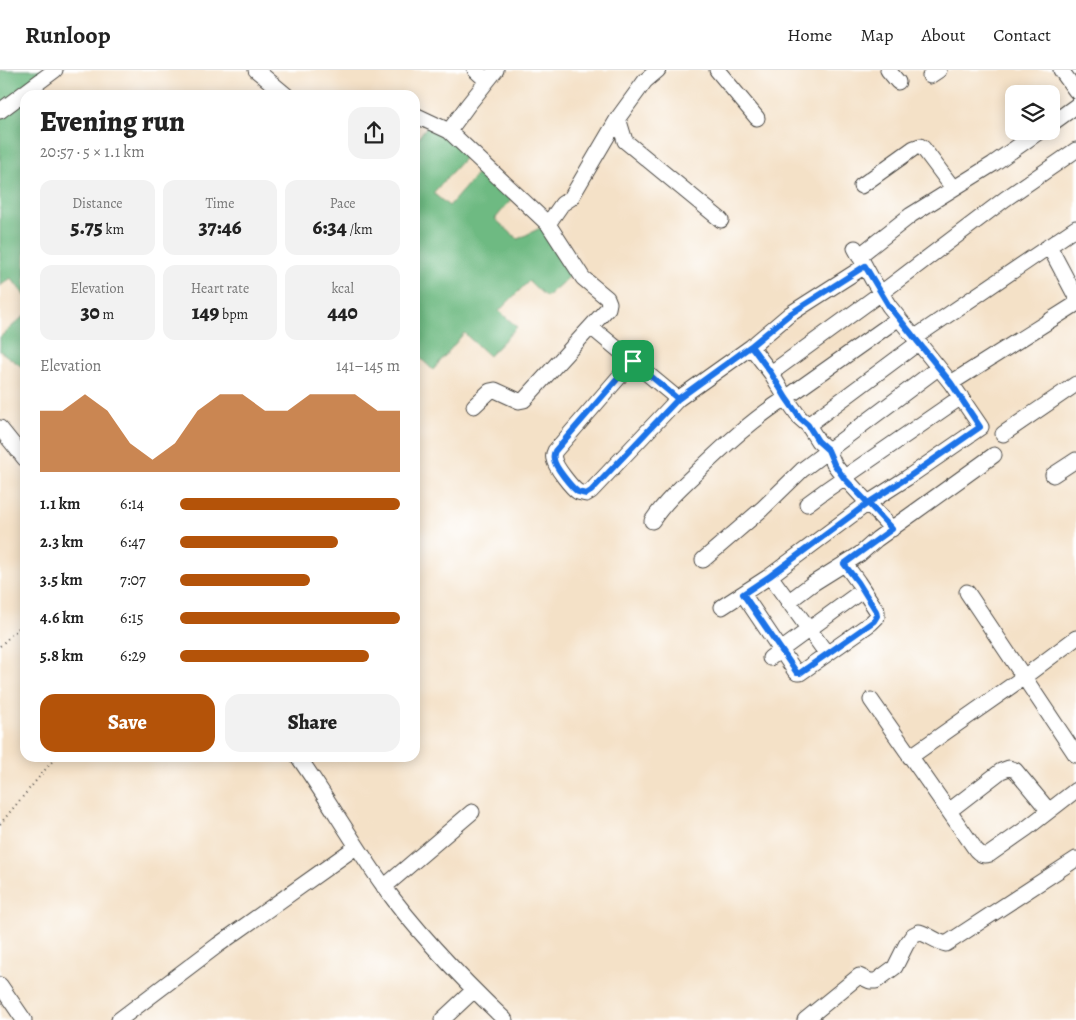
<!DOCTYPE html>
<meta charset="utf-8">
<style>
body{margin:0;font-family:Alegreya,serif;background:#f2f2f2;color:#222;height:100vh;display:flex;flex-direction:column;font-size:19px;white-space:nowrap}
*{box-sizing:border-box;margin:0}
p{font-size:16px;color:#767676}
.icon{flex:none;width:28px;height:28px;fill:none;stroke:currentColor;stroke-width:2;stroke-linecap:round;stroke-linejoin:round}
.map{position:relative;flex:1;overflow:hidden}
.details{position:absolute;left:20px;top:20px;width:400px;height:672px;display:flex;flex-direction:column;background:#fff;border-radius:15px;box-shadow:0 2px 12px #0003}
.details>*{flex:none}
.fabs{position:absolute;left:1005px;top:15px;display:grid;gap:10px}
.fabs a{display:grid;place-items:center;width:55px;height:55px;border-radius:10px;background:#fff;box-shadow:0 2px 12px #0003;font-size:25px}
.pin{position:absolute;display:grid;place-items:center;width:42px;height:42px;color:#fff;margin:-21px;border-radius:10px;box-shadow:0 2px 8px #0006}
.round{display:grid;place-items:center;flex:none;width:52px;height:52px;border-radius:15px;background:#f2f2f2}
.overview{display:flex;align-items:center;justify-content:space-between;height:85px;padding:0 20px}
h1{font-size:28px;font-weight:800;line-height:38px}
.figures{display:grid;grid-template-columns:repeat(3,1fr);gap:8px;height:85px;padding:5px 20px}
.figures div{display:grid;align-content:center;border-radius:12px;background:#f2f2f2;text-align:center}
.figures b{font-size:21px;font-weight:800}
.figures small{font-size:14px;font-weight:400}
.figures p{font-size:14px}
.chart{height:140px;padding:10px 20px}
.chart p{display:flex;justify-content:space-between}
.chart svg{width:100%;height:90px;margin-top:5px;fill:#b45309;opacity:.7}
.button{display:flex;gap:10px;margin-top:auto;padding:10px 20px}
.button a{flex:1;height:58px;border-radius:15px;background:#b45309;color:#fff;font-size:20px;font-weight:800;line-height:58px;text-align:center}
.button a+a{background:#f2f2f2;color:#222}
ul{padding:0 20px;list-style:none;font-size:16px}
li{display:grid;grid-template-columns:80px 60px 1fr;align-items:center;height:38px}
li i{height:12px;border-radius:6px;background:#b45309}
header{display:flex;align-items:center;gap:30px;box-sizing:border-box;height:70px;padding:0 25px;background:#fff;border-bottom:1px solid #e0e0e0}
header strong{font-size:24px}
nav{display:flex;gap:28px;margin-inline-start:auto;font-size:18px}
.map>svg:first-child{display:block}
</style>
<header>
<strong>Runloop</strong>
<nav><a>Home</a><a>Map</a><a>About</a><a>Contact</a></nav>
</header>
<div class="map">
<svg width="1076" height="950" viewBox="0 0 1076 950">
<rect width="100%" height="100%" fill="#fff"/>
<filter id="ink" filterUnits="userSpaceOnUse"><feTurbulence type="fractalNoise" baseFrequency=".02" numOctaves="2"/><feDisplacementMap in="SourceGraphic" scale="10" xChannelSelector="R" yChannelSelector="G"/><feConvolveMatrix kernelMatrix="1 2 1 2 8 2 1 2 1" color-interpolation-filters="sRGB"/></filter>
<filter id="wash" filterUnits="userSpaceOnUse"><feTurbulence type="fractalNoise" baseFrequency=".0096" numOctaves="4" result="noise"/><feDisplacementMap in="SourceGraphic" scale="20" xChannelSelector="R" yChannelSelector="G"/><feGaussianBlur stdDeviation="1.12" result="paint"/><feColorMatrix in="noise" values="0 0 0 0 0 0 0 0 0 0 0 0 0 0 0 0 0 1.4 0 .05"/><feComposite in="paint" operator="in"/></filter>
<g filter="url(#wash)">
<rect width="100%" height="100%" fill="#f4e1c7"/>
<path fill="#6eba82" stroke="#4c7256" d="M0,0H55L32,18L38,25H25V226L11,208L0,216Z
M430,52L470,82L433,123L449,136L485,95L516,124L495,149L518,169L548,154L577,200L546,227L529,211L499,241L517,257L489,286L464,263L433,300L415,283V72Z
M25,245V299L0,281V267Z"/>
</g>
<g filter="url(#ink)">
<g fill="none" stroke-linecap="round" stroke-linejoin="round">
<defs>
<path id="minor" d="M256,0L286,25
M475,0L487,11
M717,0L757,48
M888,0L898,12
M1061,0L1076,21
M930,6L939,0
M0,41L55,0
M415,45L449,61L548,154L583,208L607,228L609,233L608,238L524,330L519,331L495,320L490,321L474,336
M618,48L625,71L721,150
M1051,54L1076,36
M449,61L468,35L496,0
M861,116L914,78L920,76L923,78L953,118
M548,154L562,134L571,128L618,48L645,11L658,0
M1049,176L1076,227
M859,186L911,145L993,94L1040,61
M591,257L678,329
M914,268L1076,158
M751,277L771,303L786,328L800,348L808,355L818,371L828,380L834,394L844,407L892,459
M633,291L555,381C554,383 553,386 554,389C555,397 572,418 578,422C581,423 583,423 586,424L591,421L678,329L751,277L790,244L865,196
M771,303L881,223L1005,129L1076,80
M951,313L1076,234
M808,355L918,273
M0,358L25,389
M1003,364L1076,314
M1053,405L1076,390
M807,434L826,420L961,327
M652,451C664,433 680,418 696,403C724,376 753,349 786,328L899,248
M703,490L762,439L802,400L938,298
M770,506L827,584
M967,522L1076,685
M743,524L795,601L797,603H800L871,553L877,547V541L858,512L845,494
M788,532L812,514L860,484L877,469L912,444L994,385
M722,537L770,506L868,433L907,408L981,357L951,313L889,236L872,209L855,178
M770,588L863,520
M871,630L976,780C981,785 983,786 990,784L1027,758L1076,720
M910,687L1024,607L1076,568
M299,688C328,729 353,773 383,815C418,864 461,908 505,950
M949,741L1001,701L1009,698L1015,700L1049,741
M384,817L472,742
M0,915L24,950
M119,950L218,875L356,777
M442,950L474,920
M805,950L859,906L870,911H876L895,897L906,875L913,865L919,862C929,865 937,872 946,874L1076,789"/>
</defs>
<use href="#minor" stroke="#494642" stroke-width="17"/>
<path stroke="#494642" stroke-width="2" stroke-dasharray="1 4" stroke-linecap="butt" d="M0,576L25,552
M0,754L55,688"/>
<use href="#minor" stroke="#fff" stroke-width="15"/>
</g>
</g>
<g fill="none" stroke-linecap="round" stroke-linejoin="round" filter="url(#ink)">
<defs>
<path id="route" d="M633,291L555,381C554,383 553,386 554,389C554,396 572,418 578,422C581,423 583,423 586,424L591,421L678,329L751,276L771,303L786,328L800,348L808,355L818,371L828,380L834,394L844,408L868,433L770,506L743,524L797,603H800L874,551L877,546L876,541L858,512L844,494L892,459L868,433L907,408L980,357L951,313L889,236L865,196L790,244L751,276L678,329L633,291"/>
</defs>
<use href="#route" stroke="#fff" stroke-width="10"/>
<use href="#route" stroke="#1a73e8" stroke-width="6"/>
</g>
</svg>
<div class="fabs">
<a><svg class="icon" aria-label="layers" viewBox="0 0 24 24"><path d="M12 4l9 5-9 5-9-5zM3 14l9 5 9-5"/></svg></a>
</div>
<div class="pin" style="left:633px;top:291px;background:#1e9e55"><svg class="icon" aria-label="arrive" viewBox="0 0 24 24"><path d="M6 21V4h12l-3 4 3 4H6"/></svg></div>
<section class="details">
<div class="overview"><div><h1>Evening run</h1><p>20:57 · 5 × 1.1 km</p></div><a class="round"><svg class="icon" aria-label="share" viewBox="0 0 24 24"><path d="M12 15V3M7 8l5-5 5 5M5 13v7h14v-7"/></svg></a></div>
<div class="figures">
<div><p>Distance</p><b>5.75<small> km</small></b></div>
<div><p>Time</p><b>37:46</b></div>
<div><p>Pace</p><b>6:34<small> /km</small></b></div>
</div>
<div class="figures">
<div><p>Elevation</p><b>30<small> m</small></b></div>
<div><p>Heart rate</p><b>149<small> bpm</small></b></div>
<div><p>kcal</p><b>440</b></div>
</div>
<div class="chart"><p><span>Elevation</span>141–145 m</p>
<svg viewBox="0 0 160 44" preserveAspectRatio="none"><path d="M0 44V14L10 14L20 6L30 14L40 30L50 38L60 30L70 14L80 6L90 6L100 14L110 14L120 6L130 6L140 6L150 14L160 14V44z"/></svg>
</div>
<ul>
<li><b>1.1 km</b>6:14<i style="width:100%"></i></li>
<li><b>2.3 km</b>6:47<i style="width:72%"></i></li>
<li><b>3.5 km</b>7:07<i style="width:59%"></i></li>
<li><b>4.6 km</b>6:15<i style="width:100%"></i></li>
<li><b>5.8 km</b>6:29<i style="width:86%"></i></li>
</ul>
<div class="button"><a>Save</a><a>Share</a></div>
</section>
</div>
